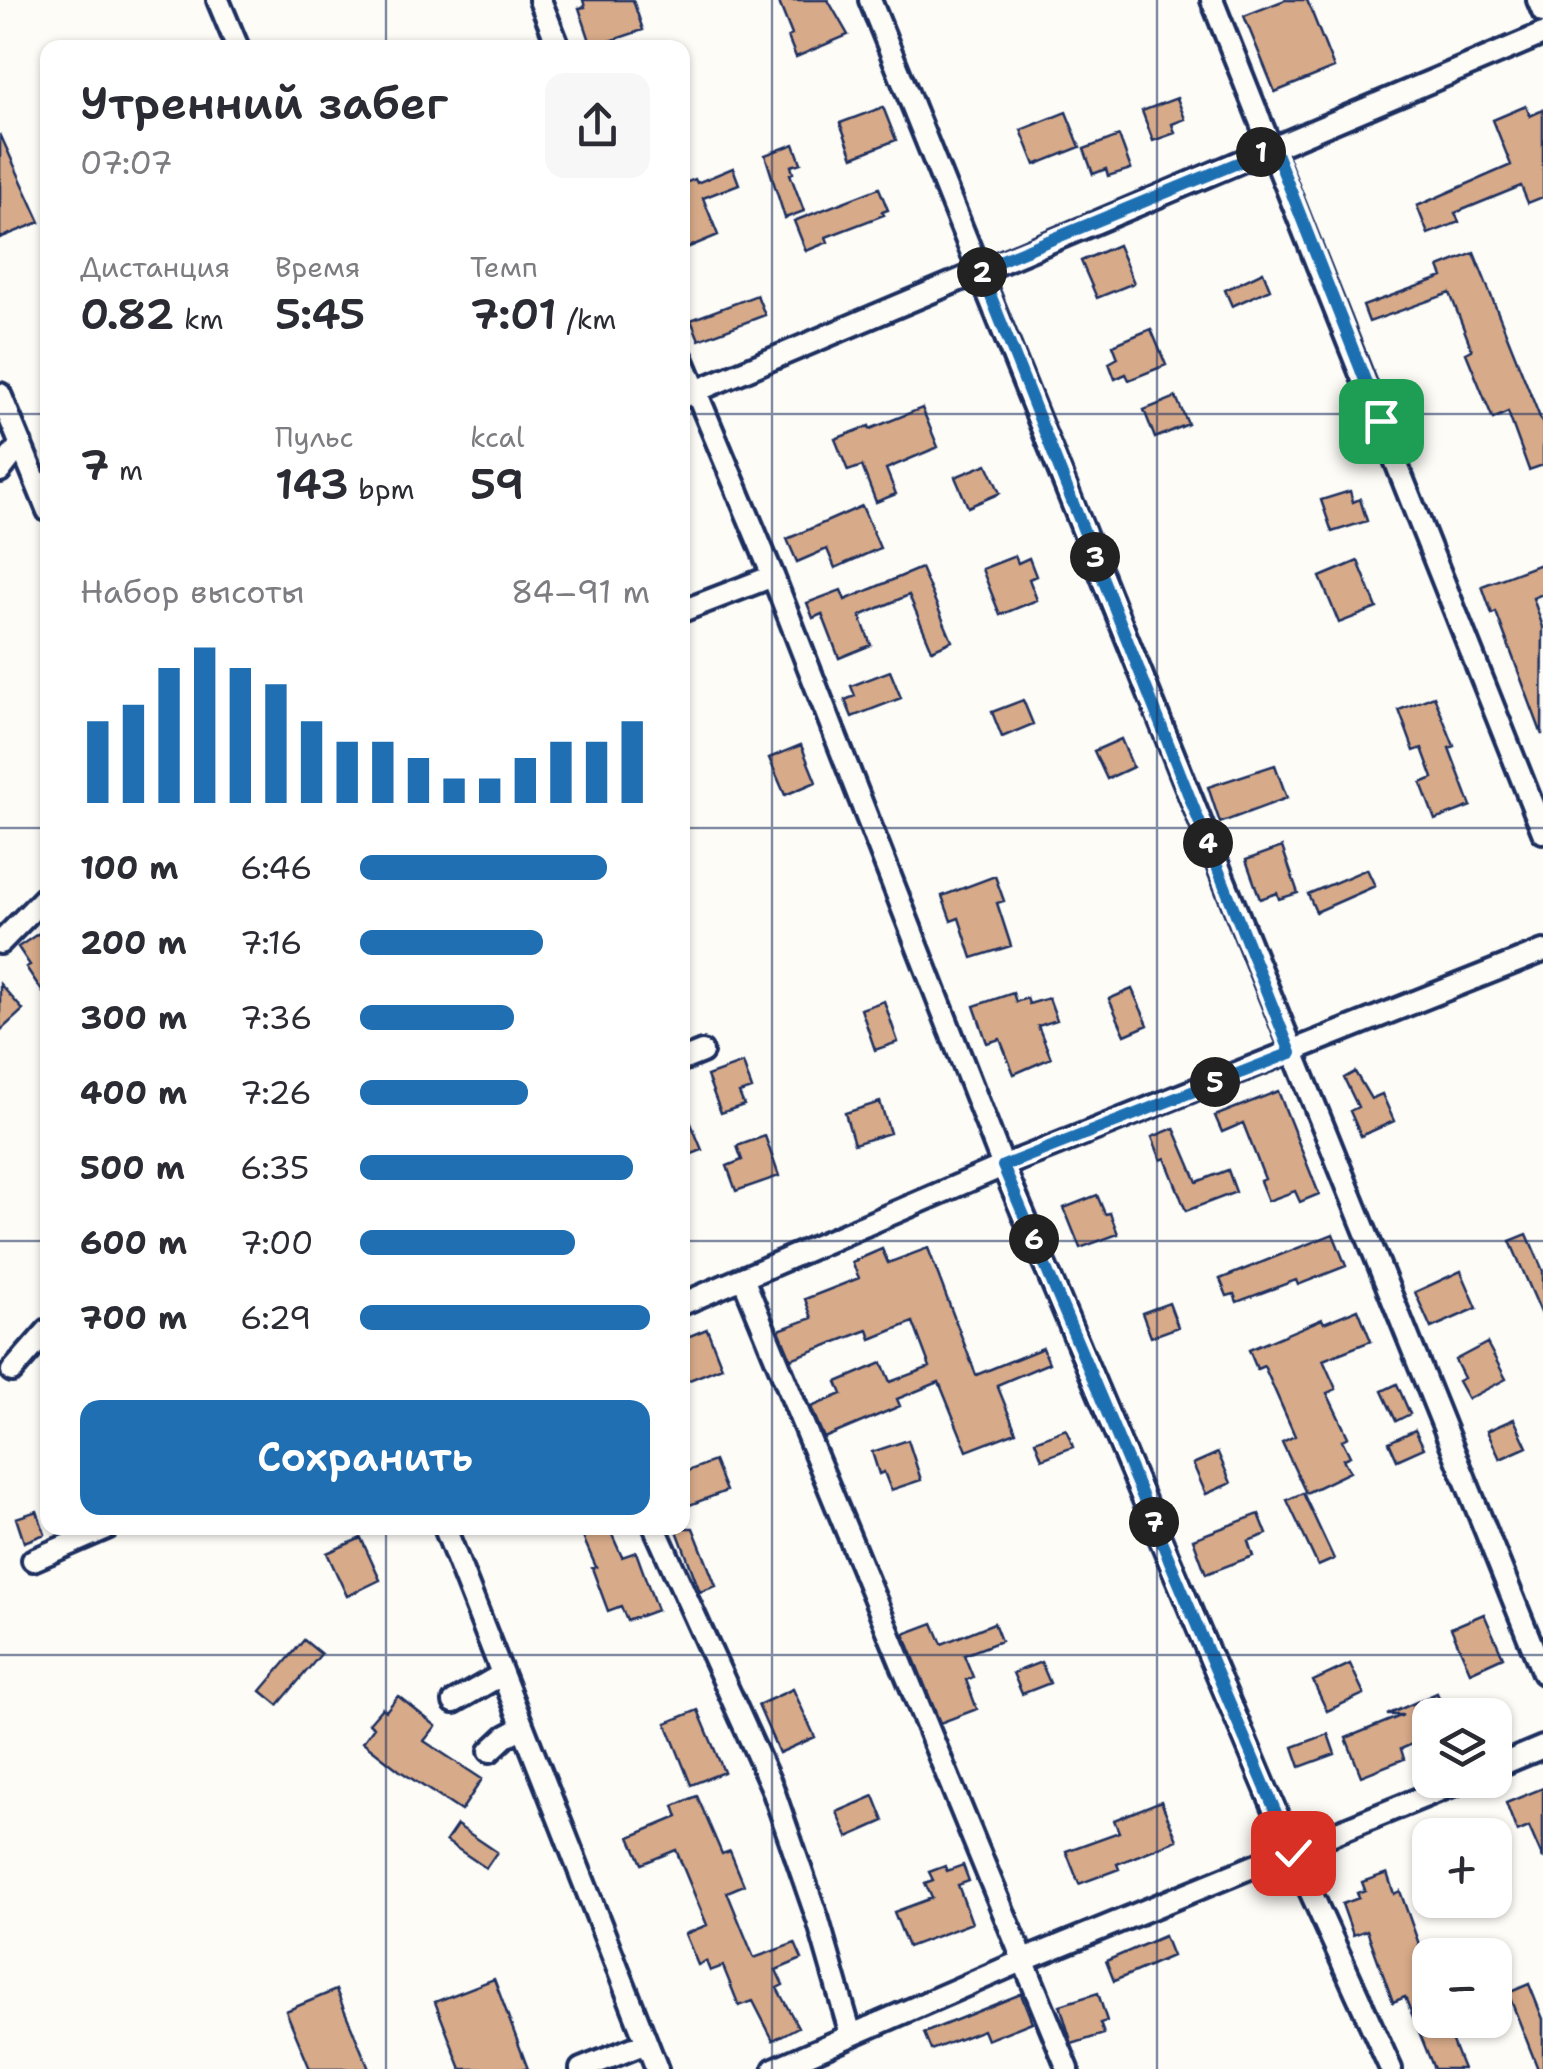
<!DOCTYPE html>
<html lang="ru">
<meta charset="utf-8">
<style>
body{margin:0;font-family:"Shantell Sans",sans-serif;background:#f7f7f7;color:#2b2b33;height:100vh;display:flex;flex-direction:column;font-size:38px;white-space:nowrap}
*{box-sizing:border-box;margin:0}
p{font-size:32px;color:#7c7c81}
.icon{flex:none;width:55px;height:55px;fill:none;stroke:currentColor;stroke-width:2;stroke-linecap:round;stroke-linejoin:round}
.map{position:relative;flex:1;overflow:hidden}
.side{position:absolute;left:40px;top:40px;width:650px;height:1495px;display:flex;flex-direction:column;background:#fff;border-radius:20px;box-shadow:0 2px 8px #0004}
.side>*{flex:none}
.tools{position:absolute;left:1412px;top:1698px;display:grid;gap:20px}
.tools a{display:grid;place-items:center;width:100px;height:100px;border-radius:20px;background:#fff;box-shadow:0 2px 8px #0004;font-size:50px}
.pin{position:absolute;display:grid;place-items:center;width:85px;height:85px;color:#fff;margin:-42px;border-radius:20px;box-shadow:0 5px 15px #0006}
.km{position:absolute;width:50px;height:50px;margin:-25px;border-radius:50%;background:#222;color:#fff;font-size:28px;line-height:50px;text-align:center}
.round{display:grid;place-items:center;flex:none;width:105px;height:105px;border-radius:20px;background:#f7f7f7}
.summary{display:flex;align-items:center;justify-content:space-between;height:170px;padding:0 40px}
h1{font-size:45px;font-weight:600;line-height:75px}
.stats{display:grid;grid-template-columns:repeat(3,1fr);gap:15px;height:170px;padding:10px 40px}
.stats div{display:grid;align-content:center}
.stats b{font-size:42px;font-weight:600}
.stats small{font-size:28px;font-weight:400}
.stats p{font-size:28px}
.chart{height:280px;padding:20px 40px}
.chart p{display:flex;justify-content:space-between}
.chart svg{width:100%;height:180px;margin-top:10px;stroke:#1f6fb2;stroke-width:6}
.button{display:flex;gap:20px;margin-top:auto;padding:20px 40px}
.button a{flex:1;height:115px;border-radius:20px;background:#1f6fb2;color:#fff;font-size:40px;font-weight:600;line-height:115px;text-align:center}
ul{padding:0 40px;list-style:none;font-size:32px}
li{display:grid;grid-template-columns:160px 120px 1fr;align-items:center;height:75px}
li i{height:25px;border-radius:12px;background:#1f6fb2}
.map>svg:first-child{display:block}
</style>
<div class="map">
<svg width="1543" height="2069" viewBox="0 0 1543 2069">
<rect width="100%" height="100%" fill="#fdfcf7"/>
<filter id="ink" filterUnits="userSpaceOnUse"><feTurbulence type="fractalNoise" baseFrequency=".01" numOctaves="2"/><feDisplacementMap in="SourceGraphic" scale="20" xChannelSelector="R" yChannelSelector="G"/><feConvolveMatrix kernelMatrix="1 2 1 2 8 2 1 2 1" color-interpolation-filters="sRGB"/></filter>
<g filter="url(#ink)">
<path fill="#d7aa89" stroke="#1b2f5e" stroke-width="2.5" d="M583,0H633L643,30L592,47L579,8L585,7Z
M778,0H828L848,35L796,57L788,37L792,35Z
M1285,0H1307L1334,68L1275,92L1244,16Z
M1177,98L1185,119L1172,124L1175,133L1153,141L1142,111Z
M1526,106L1530,116L1543,110V197L1528,203L1521,186L1455,213L1459,222L1428,234L1417,206L1511,165L1493,120Z
M883,107L896,140L853,157L840,123Z
M1066,112L1080,147L1035,165L1021,130Z
M0,134L40,222L0,238Z
M1119,136L1131,169L1108,176L1106,169L1093,174L1084,149Z
M794,144L801,163L791,166L793,173L790,174L804,211L785,218L765,155Z
M733,168L739,184L703,198L718,235L682,250V184L695,179L697,183Z
M879,188L888,210L882,212L884,215L826,237L828,242L806,251L794,221Z
M1118,245L1134,283L1097,298L1081,261Z
M1474,253L1543,425V465L1529,470L1508,412L1493,419L1466,353L1472,350L1450,293L1369,322L1363,306L1443,277L1439,267Z
M1263,272L1270,289L1232,306L1225,290Z
M757,295L765,315L699,340L691,320Z
M1151,329L1166,365L1129,380L1126,374L1115,379L1109,363L1118,358L1113,345Z
M1176,397L1188,424L1155,438L1144,410Z
M922,408L938,447L886,469L896,494L876,502L862,466L848,471L835,439L869,426L870,429Z
M987,464L1000,493L968,507L955,477Z
M1350,491L1353,502L1360,499L1367,521L1332,532L1321,500Z
M862,506L880,548L835,568L827,549L797,562L787,539Z
M1015,556L1018,563L1029,558L1036,576L1029,579L1037,600L1000,615L982,569Z
M1358,561L1377,608L1339,623L1320,577Z
M1543,563V594L1533,598L1543,627L1542,735L1496,612L1492,614L1482,586Z
M921,568L952,641L932,650L909,595L860,616L871,645L839,658L822,614L813,618L807,603L841,590L845,600Z
M890,671L901,698L852,717L845,700L855,696L851,686Z
M1434,696L1454,746L1449,748L1471,806L1435,820L1421,783L1433,778L1422,748L1414,751L1399,710Z
M1023,700L1033,724L1002,737L992,712Z
M1121,739L1133,767L1107,779L1094,751Z
M801,745L816,782L785,795L769,758Z
M1275,765L1287,798L1220,823L1208,787Z
M1282,847L1298,893L1279,899L1277,893L1260,899L1246,860Z
M1367,869L1375,886L1316,912L1308,894Z
M995,876L1004,901L997,903L1011,946L972,958L959,918L951,921L942,896Z
M48,927V1000L26,967L30,965L18,947Z
M0,984L23,1010L0,1031Z
M1132,989L1148,1025L1125,1035L1109,999Z
M1013,993L1016,1002L1027,998L1029,1004L1049,998L1057,1020L1038,1026L1051,1058L1014,1074L1000,1039L987,1043L974,1006Z
M884,1001L898,1042L875,1050L861,1009Z
M743,1063L752,1089L739,1093L744,1105L721,1113L707,1076Z
M1355,1072L1371,1099L1382,1094L1394,1121L1361,1136L1350,1111L1358,1107L1344,1078Z
M1278,1091L1319,1194L1300,1202L1295,1191L1268,1201L1260,1181L1265,1179L1243,1123L1222,1132L1215,1116Z
M880,1102L890,1133L854,1144L845,1113Z
M683,1104L702,1150L682,1158V1104Z
M1174,1128L1197,1182L1228,1170L1236,1192L1186,1211L1165,1158L1161,1160L1152,1137Z
M765,1136L779,1176L736,1191L727,1166L742,1160L737,1146Z
M1097,1195L1105,1214L1110,1213L1118,1234L1080,1248L1064,1208Z
M1333,1234L1346,1266L1298,1285L1296,1280L1237,1302L1234,1294L1227,1296L1220,1279Z
M1527,1234L1543,1271V1317L1510,1241Z
M928,1248L976,1375L1043,1348L1049,1363L997,1385L1016,1432L967,1451L939,1382L897,1399L900,1406L824,1438L811,1407L842,1394L837,1382L882,1363L890,1382L930,1367L913,1322L871,1339L868,1330L791,1359L779,1330L812,1318L805,1299L859,1278L852,1262L882,1249L888,1263Z
M1461,1271L1477,1308L1431,1328L1415,1292Z
M1169,1303L1178,1327L1151,1337L1142,1313Z
M1358,1309L1371,1341L1323,1360L1336,1389L1327,1393L1348,1437L1342,1440L1350,1456L1343,1459L1350,1472L1306,1493L1282,1442L1295,1436L1264,1366L1257,1369L1249,1350L1322,1319L1324,1323Z
M707,1329L722,1367L682,1383V1339Z
M1487,1343L1506,1379L1468,1399L1458,1381L1464,1378L1455,1360Z
M1397,1384L1410,1414L1396,1421L1382,1391Z
M1514,1419L1527,1447L1500,1459L1487,1431Z
M1066,1429L1073,1447L1042,1459L1035,1441Z
M1415,1430L1424,1448L1397,1460L1389,1442Z
M908,1440L921,1480L891,1490L884,1472L879,1474L872,1452Z
M1218,1453L1231,1483L1206,1494L1193,1464Z
M714,1461L726,1491L682,1508V1473Z
M1303,1493L1334,1559L1318,1566L1287,1500Z
M37,1511L45,1534L24,1542L16,1518Z
M1259,1514L1267,1534L1248,1541L1253,1556L1206,1574L1193,1539Z
M579,1528H609L622,1557L636,1552L657,1610L627,1621L621,1606L608,1611L592,1568L596,1567Z
M676,1528H693L716,1586L700,1592Z
M361,1538L380,1580L347,1596L327,1553Z
M1484,1614L1503,1657L1470,1672L1451,1628Z
M933,1623L942,1644L994,1623L1001,1641L964,1655L973,1677L966,1680L977,1709L940,1723L904,1634Z
M304,1640L321,1654L278,1705L261,1691Z
M1041,1662L1050,1683L1022,1694L1013,1673Z
M1350,1664L1364,1694L1327,1711L1313,1681Z
M793,1689L815,1737L779,1753L758,1705Z
M1437,1693L1447,1715H1430V1736L1401,1749L1404,1759L1361,1776L1346,1738L1403,1715H1387Z
M398,1696L436,1726L424,1741L482,1779L461,1811L400,1771L363,1742L374,1727L369,1723L382,1708L386,1711Z
M698,1710L724,1772L691,1785L666,1723Z
M1328,1734L1335,1754L1300,1767L1293,1747Z
M1543,1788V1859L1529,1827L1517,1832L1506,1803Z
M697,1796L722,1854L730,1851L744,1885L727,1892L754,1958L795,1943L802,1959L776,1970L783,1985L777,1988L798,2027L773,2040L753,2001L739,2006L723,1966L710,1971L706,1961L698,1965L685,1934L707,1925L676,1850L642,1864L630,1837L678,1817L674,1806Z
M874,1796L884,1821L848,1837L837,1812Z
M1161,1801L1177,1840L1117,1864L1119,1869L1079,1884L1066,1851L1119,1832L1114,1820Z
M457,1825L497,1852L486,1868L446,1841Z
M963,1865L969,1881L958,1885L972,1923L908,1947L894,1912L932,1898L925,1883L933,1880L929,1872L945,1866L947,1871Z
M1387,1873L1394,1894L1400,1891L1430,1975V2020H1482L1449,2034L1463,2069H1434L1405,1997L1393,2002L1367,1930L1353,1935L1342,1904L1359,1898L1357,1893L1365,1890L1362,1882Z
M1164,1936L1172,1956L1114,1981L1106,1961Z
M494,1979L528,2069H461L435,2002Z
M1529,1984L1543,2019V2069H1538L1508,1993Z
M336,1990L369,2069H310L286,2011Z
M1098,1993L1107,2021L1100,2023L1104,2034L1072,2044L1060,2005Z
M1021,1994L1032,2022L987,2040L983,2030L931,2050L924,2033Z"/>
<g fill="none" stroke-linecap="round" stroke-linejoin="round">
<defs>
<path id="minor" d="M218,0L238,48
M540,0L559,48
M870,0L1543,1673
M1212,0L1543,832
M1538,0L1543,12
M682,358L773,576L1003,1166L1293,1853L1391,2069
M0,394L48,511
M682,397L1543,34
M0,471L21,444
M682,611L773,576
M0,943L48,894
M682,1060L702,1052
M743,1278L1068,2069
M682,1304L1003,1166L1543,951
M12,1371L48,1330
M445,1528L657,2069
M655,1528L772,1787L818,1920L851,2035
M33,1560L107,1528
M454,1702L501,1675
M490,1751L506,1736L521,1728
M1495,1767L1543,1747
M581,2069L646,2043
M774,2069L1022,1961L1465,1780"/>
</defs>
<use href="#minor" stroke="#1b2f5e" stroke-width="28"/>
<use href="#minor" stroke="#fdfcf7" stroke-width="20"/>
</g>
</g>
<g fill="none" stroke-linecap="round" stroke-linejoin="round" filter="url(#ink)">
<defs>
<path id="route" d="M1293,1853L1003,1166L1291,1053L980,269L1274,148L1381,421"/>
</defs>
<use href="#route" stroke="#fff" stroke-width="20"/>
<use href="#route" stroke="#1f6fb2" stroke-width="12"/>
</g>
<path fill="none" stroke="#1b2f5e" stroke-width="2.5" stroke-opacity="0.55" d="M386,0V48M772,0V2069M1157,0V2069M0,414H48M682,414H1543M0,828H48M682,828H1543M0,1241H48M682,1241H1543M386,1528V2069M0,1655H1543"/>
</svg>
<div class="tools">
<a><svg class="icon" aria-label="layers" viewBox="0 0 24 24"><path d="M12 4l9 5-9 5-9-5zM3 14l9 5 9-5"/></svg></a>
<a>+</a>
<a>−</a>
</div>
<div class="pin" style="left:1381px;top:421px;background:#1e9e55"><svg class="icon" aria-label="arrive" viewBox="0 0 24 24"><path d="M6 21V4h12l-3 4 3 4H6"/></svg></div>
<div class="pin" style="left:1293px;top:1853px;background:#d93025"><svg class="icon" aria-label="check" viewBox="0 0 24 24"><path d="M5 12l5 5 9-10"/></svg></div>
<b class="km" style="left:1261px;top:152px">1</b>
<b class="km" style="left:982px;top:272px">2</b>
<b class="km" style="left:1095px;top:557px">3</b>
<b class="km" style="left:1208px;top:843px">4</b>
<b class="km" style="left:1215px;top:1082px">5</b>
<b class="km" style="left:1034px;top:1239px">6</b>
<b class="km" style="left:1154px;top:1522px">7</b>
<section class="side">
<div class="summary"><div><h1>Утренний забег</h1><p>07:07</p></div><a class="round"><svg class="icon" aria-label="share" viewBox="0 0 24 24"><path d="M12 15V3M7 8l5-5 5 5M5 13v7h14v-7"/></svg></a></div>
<div class="stats">
<div><p>Дистанция</p><b>0.82<small> km</small></b></div>
<div><p>Время</p><b>5:45</b></div>
<div><p>Темп</p><b>7:01<small> /km</small></b></div>
</div>
<div class="stats">
<div><b>7<small> m</small></b></div>
<div><p>Пульс</p><b>143<small> bpm</small></b></div>
<div><p>kcal</p><b>59</b></div>
</div>
<div class="chart"><p><span>Набор высоты</span>84–91 m</p>
<svg viewBox="0 0 160 44" preserveAspectRatio="none"><path d="M5 44V24M15 44V20M25 44V11M35 44V6M45 44V11M55 44V15M65 44V24M75 44V29M85 44V29M95 44V33M105 44V38M115 44V38M125 44V33M135 44V29M145 44V29M155 44V24"/></svg>
</div>
<ul>
<li><b>100 m</b>6:46<i style="width:85%"></i></li>
<li><b>200 m</b>7:16<i style="width:63%"></i></li>
<li><b>300 m</b>7:36<i style="width:53%"></i></li>
<li><b>400 m</b>7:26<i style="width:58%"></i></li>
<li><b>500 m</b>6:35<i style="width:94%"></i></li>
<li><b>600 m</b>7:00<i style="width:74%"></i></li>
<li><b>700 m</b>6:29<i style="width:100%"></i></li>
</ul>
<div class="button"><a>Сохранить</a></div>
</section>
</div>
